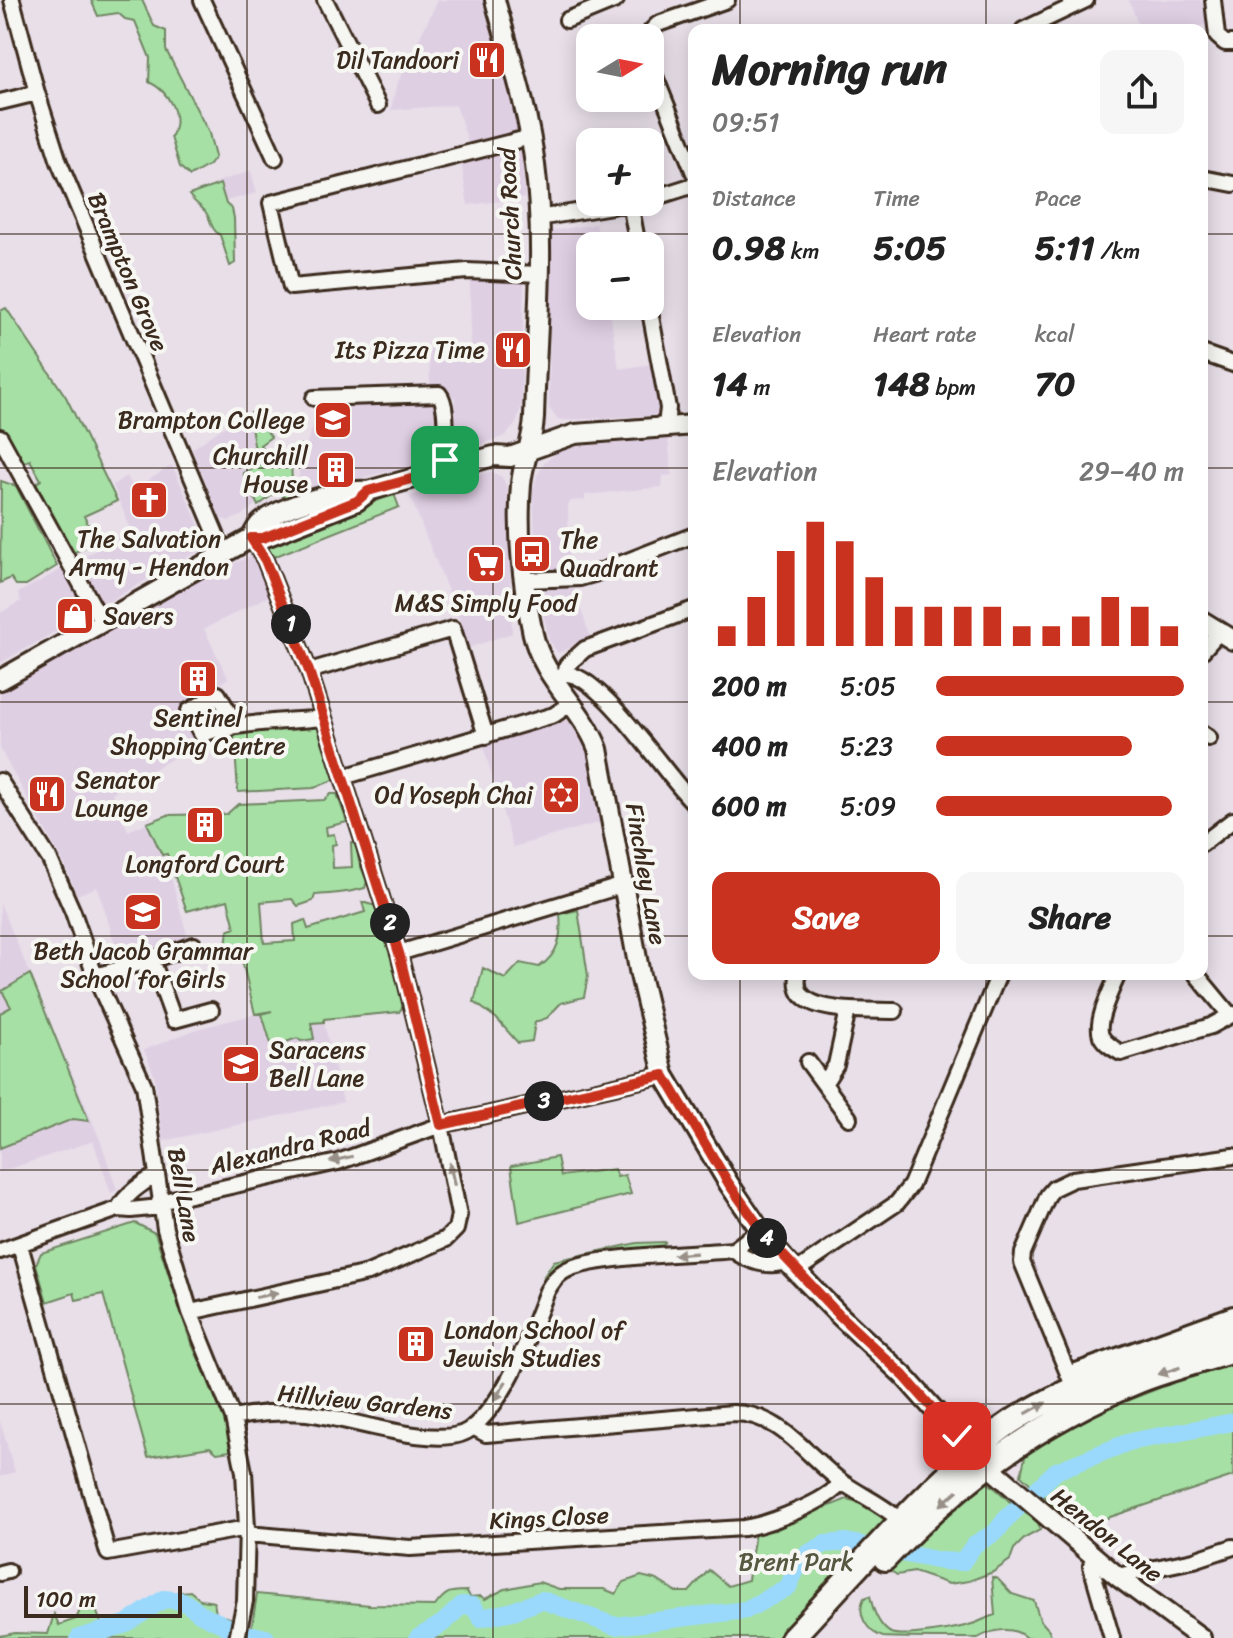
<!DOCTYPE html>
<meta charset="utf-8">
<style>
body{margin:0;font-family:Sriracha,sans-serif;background:#f6f6f6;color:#222;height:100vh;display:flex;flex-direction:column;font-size:30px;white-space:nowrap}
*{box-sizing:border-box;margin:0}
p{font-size:26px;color:#767676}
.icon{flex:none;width:44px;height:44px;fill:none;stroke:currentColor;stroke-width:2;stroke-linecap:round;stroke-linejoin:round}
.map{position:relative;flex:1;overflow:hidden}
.side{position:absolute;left:688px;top:24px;width:520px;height:956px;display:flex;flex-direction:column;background:#fff;border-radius:16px;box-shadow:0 4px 20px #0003}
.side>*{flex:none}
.needle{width:52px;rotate:80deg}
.controls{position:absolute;left:576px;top:24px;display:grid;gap:16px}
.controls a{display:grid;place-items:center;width:88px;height:88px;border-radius:16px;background:#fff;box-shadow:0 4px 20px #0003;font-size:40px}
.scale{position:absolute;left:24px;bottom:20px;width:158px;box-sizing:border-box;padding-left:8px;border:4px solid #3b2a1e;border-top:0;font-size:22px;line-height:28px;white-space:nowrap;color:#3b2a1e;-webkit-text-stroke:6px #f6f6f2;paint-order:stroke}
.pin{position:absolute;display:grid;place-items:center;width:68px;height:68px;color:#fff;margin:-34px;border-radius:16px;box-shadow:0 4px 12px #0006}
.km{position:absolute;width:40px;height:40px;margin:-20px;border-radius:50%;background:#222;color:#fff;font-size:22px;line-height:40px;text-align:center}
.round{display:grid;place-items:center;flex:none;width:84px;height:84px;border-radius:16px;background:#f6f6f6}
.summary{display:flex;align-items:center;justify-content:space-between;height:136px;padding:0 24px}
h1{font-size:44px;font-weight:800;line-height:60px}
.stats{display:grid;grid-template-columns:repeat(3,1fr);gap:12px;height:136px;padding:8px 24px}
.stats div{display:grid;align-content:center}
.stats b{font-size:34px;font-weight:800}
.stats small{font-size:22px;font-weight:400}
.stats p{font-size:22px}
.chart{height:224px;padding:16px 24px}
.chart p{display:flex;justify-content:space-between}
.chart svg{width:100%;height:144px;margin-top:8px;stroke:#c8321e;stroke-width:6}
.primary-button{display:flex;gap:16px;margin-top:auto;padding:16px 24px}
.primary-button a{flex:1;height:92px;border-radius:16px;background:#c8321e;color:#fff;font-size:32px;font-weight:800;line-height:92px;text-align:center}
.primary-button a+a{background:#f6f6f6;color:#222}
ul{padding:0 24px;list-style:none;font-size:26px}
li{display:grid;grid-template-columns:128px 96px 1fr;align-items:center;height:60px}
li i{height:20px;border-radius:10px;background:#c8321e}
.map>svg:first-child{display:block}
</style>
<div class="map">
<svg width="1233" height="1638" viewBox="0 0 1233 1638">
<rect width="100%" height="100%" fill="#e8dfe9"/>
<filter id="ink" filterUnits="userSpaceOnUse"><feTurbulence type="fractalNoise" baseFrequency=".0125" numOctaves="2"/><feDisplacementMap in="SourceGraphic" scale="16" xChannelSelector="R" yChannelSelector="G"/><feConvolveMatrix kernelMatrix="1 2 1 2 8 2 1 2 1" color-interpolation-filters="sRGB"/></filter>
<g filter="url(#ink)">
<path fill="#dfcfe3" d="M438,0H483L520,135L525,198L468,205L460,156L471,152L456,105L391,110L396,86Z
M1129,0H1201L1208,24L1182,30H1140Z
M251,171L257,193L222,202L217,182Z
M596,224L600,246H590V306H609L619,369L653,364L662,415L565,420L558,419L549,408L551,231Z
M470,279L524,280L521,408L516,424L505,436L456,453L453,451L455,399L445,387L430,384L429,348L471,346Z
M434,403L436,460L306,491L299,481V465L317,415L318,405Z
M247,411L253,444L277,488L241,516L229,521L221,519L192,449Z
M668,439L672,475L663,476L662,487L585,495V500L571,501L568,505L569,569H536L533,491L537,476L545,462L561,450L571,447Z
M172,465L208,545L0,663V613L21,601L18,593L131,531L113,485L126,476L135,489Z
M491,471L502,477L507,487L512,633L468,648L458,616L410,496Z
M253,555L269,596L204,629L228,678L183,709L201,742L112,793L128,831L147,823L161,857L165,856L188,938L120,959L97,887L77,895L65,865L0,749V690L179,588Z
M565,587L573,588L591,638L558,653L549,640L539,592Z
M568,720L588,751L604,821L513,847L483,745Z
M0,903L101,1142L117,1190L111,1193L93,1141L0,1172Z
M320,998L325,1027L343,1102L163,1141L155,1077L144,1050L197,1029Z
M0,1421L15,1472L0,1477Z"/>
<path fill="#a6e0a5" stroke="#708562" stroke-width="2" d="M91,0H142L154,26L166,31V50L209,133L215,157L209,165L190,176L180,167L171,137C183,117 169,91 149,82L150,58L135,21L125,19L118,13L98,16Z
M220,184L226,204L232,209L234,218L235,263L230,266L220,235C210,229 212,220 205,211C199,205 194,202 189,195Z
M6,308L66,397L117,501L84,516L96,541L70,555L34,485L41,480L30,460L22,463L0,427V311Z
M254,412L271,437L260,445L273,464L299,446C291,465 288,475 297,494L285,500L279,490L258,506L243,473L263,463L254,445L249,414Z
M1,481L16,486L57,566L26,585H16L11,578L0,583Z
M394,494L399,507L271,558L266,545Z
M319,725L336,779L314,788L238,792L234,734Z
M331,794H337L347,822L326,827L327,835L334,834L336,844L332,845L333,868L352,867L351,843L356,844L359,862L367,881L365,888C344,894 336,893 315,895L313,901L298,906L292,899L261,902L264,943L295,941L294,924L305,920L308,929L365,912L362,902L376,906L405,1003L399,1012L324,1019V1022L311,1023L314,1039L301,1041L297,1038L272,1047L262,1014L272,1011L255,1014L239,948L226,945L228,931L235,928L228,900L187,911L167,854L162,855L147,823L168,815L227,814L238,804L324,800Z
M578,910L588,976L584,997L561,1003L547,1018L535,1022L532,1041L518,1043L496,1018L474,1002L483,968L505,979L520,963L539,967C559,954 562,936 560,914Z
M30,974L89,1121L73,1119L0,1148V1013L11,1007L2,991Z
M557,1157L561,1176L614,1169L617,1177L625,1175L631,1194L519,1222L511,1166Z
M135,1223L155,1233L190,1340L227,1422L231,1451L217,1453L210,1447L148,1457L103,1294L76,1300L74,1293L47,1302L36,1264L41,1253Z
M665,1242L662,1249C630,1252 571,1252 549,1277L544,1276L554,1261L637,1243Z
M1233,1365V1476L1077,1528L1021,1475L1025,1457L1045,1439L1088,1416L1177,1381Z
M988,1483C1000,1491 1007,1500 1018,1509C1023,1513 1030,1514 1035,1518C1039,1522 1039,1526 1040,1530L1025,1538L1014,1549L1010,1560L993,1572L969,1581L949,1584L914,1572L897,1575L891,1571L911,1546L977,1485Z
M847,1499C868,1506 874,1497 886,1523L779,1638H250L257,1594L370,1605L435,1606C447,1590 449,1592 467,1591L470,1597L481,1596L485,1599L505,1589L539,1582L559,1589H604L616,1594L624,1582L641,1576L657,1580L676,1592H689L709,1570L728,1586L748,1580L755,1532L776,1530L819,1506L825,1508Z
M992,1577L998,1579L1012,1594L1034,1601L1040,1620L1049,1630L1052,1638H1026C1013,1625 992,1630 978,1638C958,1638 898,1638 883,1637C867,1632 856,1614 864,1598L870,1596C873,1610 878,1626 891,1633C904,1638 957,1629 972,1624C980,1622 987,1617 995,1615Z
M190,1591L201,1600L214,1602L216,1614L230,1618L225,1638H0V1636L15,1633L48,1634L54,1614L59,1625L76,1619L81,1608L96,1610L102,1625L122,1622L165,1594Z"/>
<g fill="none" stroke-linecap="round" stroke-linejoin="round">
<path stroke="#9ad9fc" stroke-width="18" d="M253,1635L266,1638
M79,1638L126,1624L164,1599L183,1601L201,1614L230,1628
M418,1638L443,1623L462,1605L473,1606L481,1618L513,1611L542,1600L615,1626L746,1610L788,1587L802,1557L825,1544L846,1542L941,1561L962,1562L975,1544L996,1532L1005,1520L1056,1471L1129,1442L1233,1422"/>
<defs>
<path id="minor" d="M12,0L37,93L59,162L224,553
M202,0L275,158
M325,0L378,105
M1213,0L1217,36L1225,43H1233
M567,20L616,0
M1023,30L1086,0
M649,38L651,31L658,24L727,0
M650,64L694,173
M0,102L37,93
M531,137L271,203L291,287L467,271L539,274
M1202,178L1233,184
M650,199L694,185
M630,203L638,246
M538,218L637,202
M649,306L668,408L666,426
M1202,353L1233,364
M314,398L439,394C450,407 443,449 447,469
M0,437L102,622
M524,580L580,578L594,574L694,535
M1202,651L1219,632
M309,671L453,629L486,736
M565,674L567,665L585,649L694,609
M553,679C556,678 560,675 564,674C599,670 667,779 694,803
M231,728L233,719L218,694L189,711L202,735C223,723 295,721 324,718
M1202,733L1209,738
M343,777L554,715L570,704
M0,781L50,860L73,912L95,976L144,1085L165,1229L190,1312L233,1418L244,1472L247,1528L245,1601L237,1638
M1202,844L1233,820
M399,953L624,885
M152,960L174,1020L211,1010
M798,974C797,983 797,992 805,998C823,1013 872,1010 895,1011
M1118,974C1112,989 1095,1021 1101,1036C1105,1044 1114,1049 1121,1053L1211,1026L1233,1014
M1196,974L1230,1015
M95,976L152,960L194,945
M808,1062L849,1118
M824,1084L836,1065L848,1010
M159,1202L338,1162L441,1125L664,1075
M118,1209C126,1195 141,1183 156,1176
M20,1245L108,1553L247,1528
M733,1250L760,1230
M0,1251L118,1209L131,1210L160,1207
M796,1271L897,1203L911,1185L999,974
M190,1312L368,1273L446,1239L456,1229L459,1215L441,1125L399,953L309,671L265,560L251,538
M1068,1374L1233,1314
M1074,1388L1022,1262L1023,1253L1048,1195L1054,1188L1073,1179L1233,1156
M233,1418C256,1413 283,1411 307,1413C344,1417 440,1451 469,1430C507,1402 530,1334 547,1291C551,1284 556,1276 563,1272C588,1255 697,1254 733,1250C747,1261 770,1269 786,1261
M473,1427L486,1434L733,1413C781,1413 806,1456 842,1482C862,1496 880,1503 900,1520
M247,1534L410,1548L744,1528C769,1524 827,1502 842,1482
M1098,1560L1091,1566L1112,1638
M0,1573L8,1571
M1117,1576L1194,1560L1233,1547"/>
<path id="major" d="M495,0C510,55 528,109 535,165C546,248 536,335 534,418C533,441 523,461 521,484C517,532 523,587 533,634C543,679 582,707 598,749L640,975L664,1075L729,1184L760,1230L786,1261L838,1314L904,1376L972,1452L1117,1576L1201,1638
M251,538H263L357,501L366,494
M1202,621L1233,640
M0,680L251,538C254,533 257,526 261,523C283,505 341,489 368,491L494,456L510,457L575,434L694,425"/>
<path id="highway" d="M885,1559C959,1480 1039,1422 1139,1381C1170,1369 1202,1361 1233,1351
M792,1638C842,1585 890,1529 943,1479C967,1457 991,1434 1019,1417C1085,1377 1160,1355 1233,1331"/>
</defs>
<use href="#minor" stroke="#3b2a1e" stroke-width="20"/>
<use href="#major" stroke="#3b2a1e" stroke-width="24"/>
<use href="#highway" stroke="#3b2a1e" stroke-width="28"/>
<use href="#minor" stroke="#f6f6f2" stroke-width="14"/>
<use href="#major" stroke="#f6f6f2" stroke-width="18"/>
<use href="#highway" stroke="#f6f6f2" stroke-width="22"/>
</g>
<defs><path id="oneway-solid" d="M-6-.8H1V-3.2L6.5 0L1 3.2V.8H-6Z" transform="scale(2)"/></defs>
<g fill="#989088">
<use href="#oneway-solid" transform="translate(341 1159) rotate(167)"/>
<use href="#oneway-solid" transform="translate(452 1174) rotate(-102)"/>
<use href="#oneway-solid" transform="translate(685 1254) rotate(176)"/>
<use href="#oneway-solid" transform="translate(267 1295) rotate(-12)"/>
<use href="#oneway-solid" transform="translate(1169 1371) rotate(162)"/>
<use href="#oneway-solid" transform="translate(500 1391) rotate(122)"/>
<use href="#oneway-solid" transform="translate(1036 1408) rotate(-29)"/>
<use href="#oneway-solid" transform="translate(949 1498) rotate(139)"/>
</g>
</g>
<g fill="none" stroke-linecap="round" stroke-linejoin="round" filter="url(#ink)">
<defs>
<path id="route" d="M445,460L447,469L368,491L357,501L263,538H251L265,560L309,671L399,953L441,1125L664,1075L729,1184L768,1239L838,1314L904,1376L957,1436"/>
</defs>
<use href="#route" stroke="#fff" stroke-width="16"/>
<use href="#route" stroke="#c8321e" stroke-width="10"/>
</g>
<path fill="none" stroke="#3b2a1e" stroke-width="2" stroke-opacity="0.55" d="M247,0V1638M493,0V1638M740,0V30M986,0V30M0,234H694M1202,234H1233M0,468H694M1202,468H1233M0,702H694M1202,702H1233M0,936H694M1202,936H1233M740,974V1638M986,974V1638M0,1170H1233M0,1404H1233"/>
<defs>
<symbol id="restaurant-square" viewBox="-11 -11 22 22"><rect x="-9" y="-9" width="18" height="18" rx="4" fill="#c8321e" stroke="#f6f6f2"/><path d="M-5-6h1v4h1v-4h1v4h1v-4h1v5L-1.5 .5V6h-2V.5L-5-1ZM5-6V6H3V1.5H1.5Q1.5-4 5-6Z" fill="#fff"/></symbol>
<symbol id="school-square" viewBox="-11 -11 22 22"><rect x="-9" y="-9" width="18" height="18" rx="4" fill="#c8321e" stroke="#f6f6f2"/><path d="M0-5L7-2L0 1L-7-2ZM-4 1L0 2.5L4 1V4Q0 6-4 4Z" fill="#fff"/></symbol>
<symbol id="building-square" viewBox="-11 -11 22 22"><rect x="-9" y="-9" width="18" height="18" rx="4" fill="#c8321e" stroke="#f6f6f2"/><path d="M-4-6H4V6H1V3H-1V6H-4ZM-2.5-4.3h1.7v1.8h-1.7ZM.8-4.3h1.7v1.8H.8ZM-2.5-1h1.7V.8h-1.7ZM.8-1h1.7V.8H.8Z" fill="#fff"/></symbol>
<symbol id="church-square" viewBox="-11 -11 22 22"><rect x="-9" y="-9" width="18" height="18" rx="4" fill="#c8321e" stroke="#f6f6f2"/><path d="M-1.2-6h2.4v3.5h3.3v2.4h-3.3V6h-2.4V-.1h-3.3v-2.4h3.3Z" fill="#fff"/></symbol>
<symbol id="bus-square" viewBox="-11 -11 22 22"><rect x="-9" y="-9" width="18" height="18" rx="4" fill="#c8321e" stroke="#f6f6f2"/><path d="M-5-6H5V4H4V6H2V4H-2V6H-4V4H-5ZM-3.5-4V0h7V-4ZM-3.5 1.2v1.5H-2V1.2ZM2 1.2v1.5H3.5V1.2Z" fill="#fff"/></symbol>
<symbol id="supermarket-square" viewBox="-11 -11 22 22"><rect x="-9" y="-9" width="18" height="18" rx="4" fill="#c8321e" stroke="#f6f6f2"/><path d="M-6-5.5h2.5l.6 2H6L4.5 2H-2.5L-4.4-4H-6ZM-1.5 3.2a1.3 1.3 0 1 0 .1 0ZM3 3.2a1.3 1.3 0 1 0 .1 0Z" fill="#fff"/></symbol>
<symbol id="shop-square" viewBox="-11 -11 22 22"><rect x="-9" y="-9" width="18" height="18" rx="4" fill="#c8321e" stroke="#f6f6f2"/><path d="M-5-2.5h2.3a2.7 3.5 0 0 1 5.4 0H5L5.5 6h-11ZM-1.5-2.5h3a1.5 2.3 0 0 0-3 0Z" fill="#fff"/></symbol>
<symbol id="synagogue-square" viewBox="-11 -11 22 22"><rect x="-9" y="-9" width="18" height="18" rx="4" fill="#c8321e" stroke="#f6f6f2"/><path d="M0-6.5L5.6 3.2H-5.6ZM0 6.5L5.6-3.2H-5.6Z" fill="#fff"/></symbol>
</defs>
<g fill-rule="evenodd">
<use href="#restaurant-square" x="465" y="38" width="44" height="44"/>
<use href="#restaurant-square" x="491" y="328" width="44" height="44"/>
<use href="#school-square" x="311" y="398" width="44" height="44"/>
<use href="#building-square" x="314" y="448" width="44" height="44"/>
<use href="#church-square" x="127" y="478" width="44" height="44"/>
<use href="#bus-square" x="510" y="532" width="44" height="44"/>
<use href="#supermarket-square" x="464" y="542" width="44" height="44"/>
<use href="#shop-square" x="53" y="594" width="44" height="44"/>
<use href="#building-square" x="176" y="657" width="44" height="44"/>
<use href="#restaurant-square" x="25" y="772" width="44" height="44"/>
<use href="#synagogue-square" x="539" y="773" width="44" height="44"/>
<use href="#building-square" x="183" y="803" width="44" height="44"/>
<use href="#school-square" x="121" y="890" width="44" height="44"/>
<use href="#school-square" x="219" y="1042" width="44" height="44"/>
<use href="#building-square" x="394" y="1322" width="44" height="44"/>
</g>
<g text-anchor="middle" stroke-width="8" stroke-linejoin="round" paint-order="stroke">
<g font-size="24" fill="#3b2a1e" stroke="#f6f6f2" text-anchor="end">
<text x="459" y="68">Dil Tandoori</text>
<text x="485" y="358">Its Pizza Time</text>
<text x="305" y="428">Brampton College</text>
<text x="308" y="464">Churchill<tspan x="308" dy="28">House</tspan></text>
<text x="149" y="547" text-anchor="middle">The Salvation<tspan x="149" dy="28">Army - Hendon</tspan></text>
<text x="560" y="548" text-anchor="start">The<tspan x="560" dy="28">Quadrant</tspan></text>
<text x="486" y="611" text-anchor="middle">M&amp;S Simply Food</text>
<text x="103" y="624" text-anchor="start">Savers</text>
<text x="198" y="726" text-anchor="middle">Sentinel<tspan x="198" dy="28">Shopping Centre</tspan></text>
<text x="75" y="788" text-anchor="start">Senator<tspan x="75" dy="28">Lounge</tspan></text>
<text x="533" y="803">Od Yoseph Chai</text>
<text x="205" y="872" text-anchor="middle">Longford Court</text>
<text x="143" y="959" text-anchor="middle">Beth Jacob Grammar<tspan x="143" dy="28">School for Girls</tspan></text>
<text x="269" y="1058" text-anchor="start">Saracens<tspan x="269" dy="28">Bell Lane</tspan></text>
<text x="444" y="1338" text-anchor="start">London School of<tspan x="444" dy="28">Jewish Studies</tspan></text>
</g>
<g font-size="24" fill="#3b2a1e" stroke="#f6f6f2">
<text transform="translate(510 214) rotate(-93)" y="8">Church Road</text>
<text transform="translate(128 272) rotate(67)" y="8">Brampton Grove</text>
<text transform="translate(646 874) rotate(80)" y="8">Finchley Lane</text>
<text transform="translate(290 1147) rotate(-14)" y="8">Alexandra Road</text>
<text transform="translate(184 1195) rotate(80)" y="8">Bell Lane</text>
<text transform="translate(365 1402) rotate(6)" y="8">Hillview Gardens</text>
<text transform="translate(549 1518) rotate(-3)" y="8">Kings Close</text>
<text transform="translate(1107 1535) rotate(39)" y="8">Hendon Lane</text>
</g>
<g font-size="24" fill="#565840" stroke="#f6f6f2">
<text x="796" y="1570">Brent Park</text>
</g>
</g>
</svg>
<div class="controls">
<a><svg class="needle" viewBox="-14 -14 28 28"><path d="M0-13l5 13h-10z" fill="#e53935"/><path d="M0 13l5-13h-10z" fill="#767676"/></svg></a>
<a>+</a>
<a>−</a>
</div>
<div class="scale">100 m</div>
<div class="pin" style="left:445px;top:460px;background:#1e9e55"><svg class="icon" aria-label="arrive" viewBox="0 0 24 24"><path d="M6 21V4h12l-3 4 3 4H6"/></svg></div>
<div class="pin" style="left:957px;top:1436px;background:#d93025"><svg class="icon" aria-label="check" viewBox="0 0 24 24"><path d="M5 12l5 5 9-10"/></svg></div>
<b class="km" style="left:291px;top:624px">1</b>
<b class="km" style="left:390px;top:923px">2</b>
<b class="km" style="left:544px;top:1101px">3</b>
<b class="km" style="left:767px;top:1238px">4</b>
<section class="side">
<div class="summary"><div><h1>Morning run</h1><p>09:51</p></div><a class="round"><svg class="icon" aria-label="share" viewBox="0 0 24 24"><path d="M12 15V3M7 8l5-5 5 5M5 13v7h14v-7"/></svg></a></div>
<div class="stats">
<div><p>Distance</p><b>0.98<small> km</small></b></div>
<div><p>Time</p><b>5:05</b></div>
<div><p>Pace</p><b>5:11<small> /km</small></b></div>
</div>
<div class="stats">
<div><p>Elevation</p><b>14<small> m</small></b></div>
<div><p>Heart rate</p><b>148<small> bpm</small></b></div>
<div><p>kcal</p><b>70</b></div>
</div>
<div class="chart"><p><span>Elevation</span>29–40 m</p>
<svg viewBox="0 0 160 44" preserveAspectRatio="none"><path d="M5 44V38M15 44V29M25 44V15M35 44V6M45 44V12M55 44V23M65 44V32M75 44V32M85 44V32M95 44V32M105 44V38M115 44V38M125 44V35M135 44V29M145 44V32M155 44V38"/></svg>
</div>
<ul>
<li><b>200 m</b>5:05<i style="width:100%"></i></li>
<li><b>400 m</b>5:23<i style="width:79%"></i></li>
<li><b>600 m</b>5:09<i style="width:95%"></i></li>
</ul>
<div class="primary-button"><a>Save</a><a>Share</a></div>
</section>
</div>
